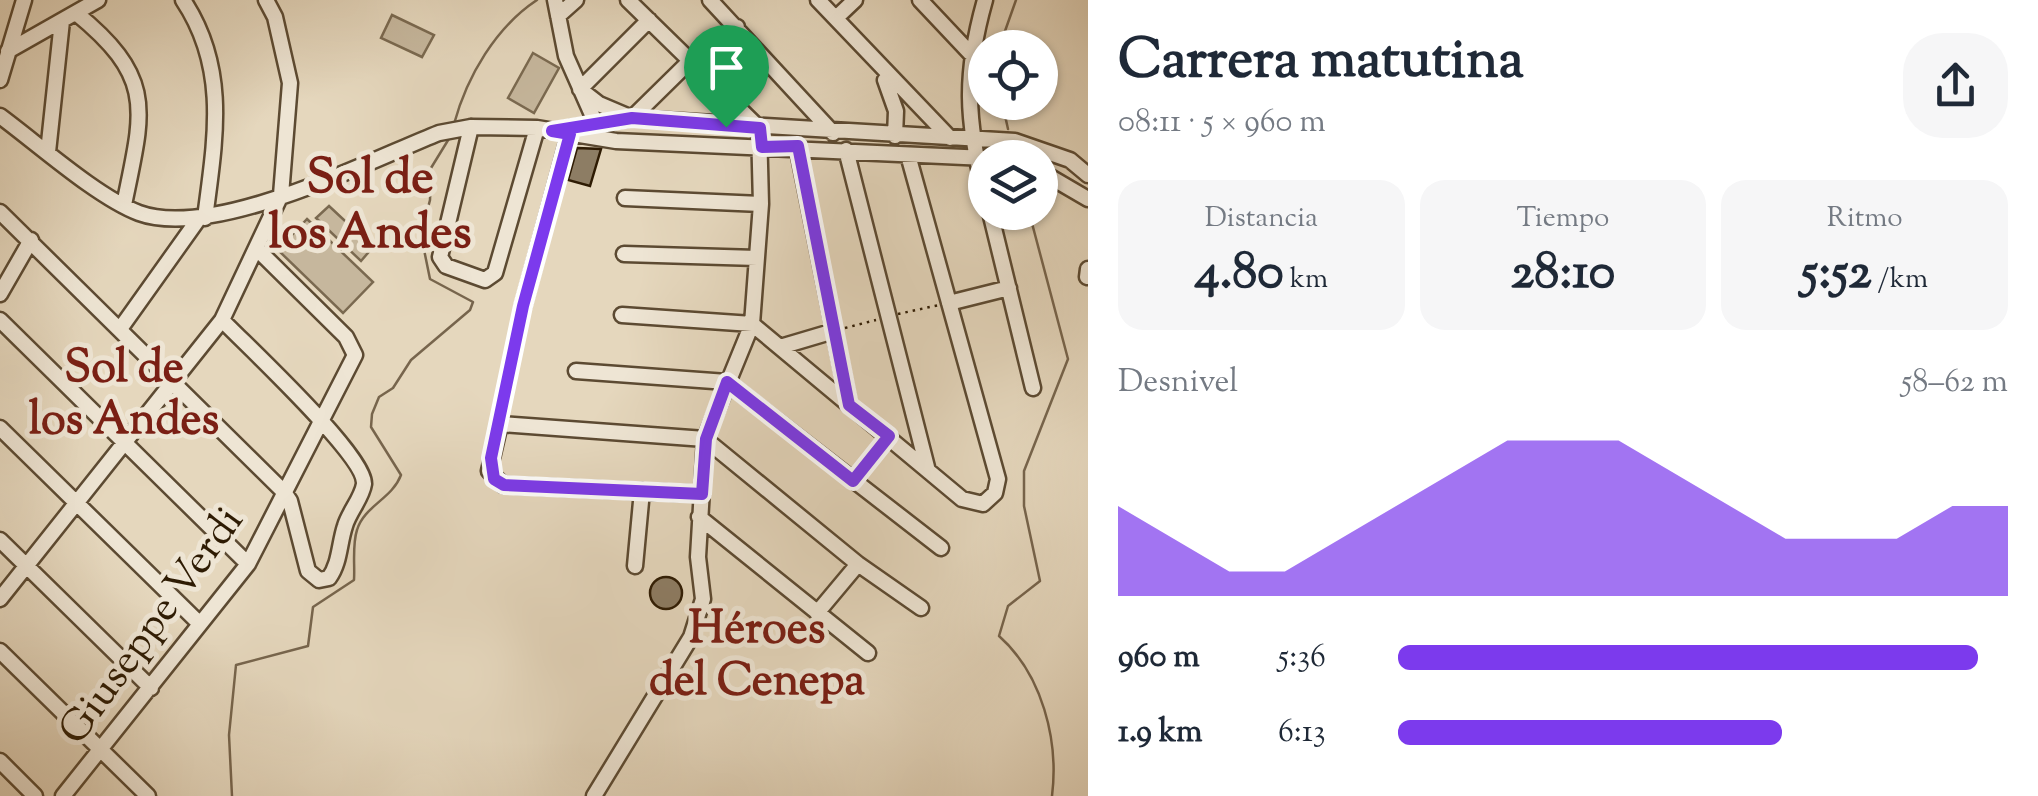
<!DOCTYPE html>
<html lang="es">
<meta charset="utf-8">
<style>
body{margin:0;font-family:"Sorts Mill Goudy",serif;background:#f6f6f7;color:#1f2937;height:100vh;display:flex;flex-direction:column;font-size:38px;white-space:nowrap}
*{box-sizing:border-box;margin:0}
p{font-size:32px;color:#747a83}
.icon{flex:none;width:55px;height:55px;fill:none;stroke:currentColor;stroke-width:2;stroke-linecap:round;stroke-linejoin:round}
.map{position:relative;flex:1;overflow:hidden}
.drawer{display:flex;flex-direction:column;background:#fff;width:950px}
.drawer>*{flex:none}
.fabs{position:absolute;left:968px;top:30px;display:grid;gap:20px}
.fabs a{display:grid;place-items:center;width:90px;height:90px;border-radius:50%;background:#fff;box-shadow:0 2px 8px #0004;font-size:50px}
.pin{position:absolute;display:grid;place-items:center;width:85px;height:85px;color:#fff;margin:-102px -42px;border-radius:50% 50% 50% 0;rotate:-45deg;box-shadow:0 0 10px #0007}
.pin .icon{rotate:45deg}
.round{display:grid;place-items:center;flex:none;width:105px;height:105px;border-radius:40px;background:#f6f6f7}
.head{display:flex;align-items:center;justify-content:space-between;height:170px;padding:0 30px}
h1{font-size:55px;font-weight:800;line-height:75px}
.metrics{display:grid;grid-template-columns:repeat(3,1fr);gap:15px;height:170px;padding:10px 30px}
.metrics div{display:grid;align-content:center;border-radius:25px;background:#f6f6f7;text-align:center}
.metrics b{font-size:50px;font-weight:800}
.metrics small{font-size:28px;font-weight:400}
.metrics p{font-size:28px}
.chart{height:280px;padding:20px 30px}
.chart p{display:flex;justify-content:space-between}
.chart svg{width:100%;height:180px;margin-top:10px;fill:#7c3aed;opacity:.7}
ul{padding:0 30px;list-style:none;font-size:32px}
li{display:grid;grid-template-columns:160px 120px 1fr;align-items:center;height:75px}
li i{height:25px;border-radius:12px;background:#7c3aed}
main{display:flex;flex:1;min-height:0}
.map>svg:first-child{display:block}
</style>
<main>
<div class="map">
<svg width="1088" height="796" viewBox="0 0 1088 796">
<rect width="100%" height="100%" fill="#e5d7bd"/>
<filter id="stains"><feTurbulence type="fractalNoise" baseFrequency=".002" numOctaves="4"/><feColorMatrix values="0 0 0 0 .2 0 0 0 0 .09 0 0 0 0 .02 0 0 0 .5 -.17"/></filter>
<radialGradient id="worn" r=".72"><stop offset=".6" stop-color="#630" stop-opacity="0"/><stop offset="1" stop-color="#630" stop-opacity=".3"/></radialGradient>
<path fill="#c6b79d" stroke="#7a6950" stroke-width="2.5" d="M392,15L434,35L422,57L381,38Z
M533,53L559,68L534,113L508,98Z
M329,206L373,247L361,261L316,218Z
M307,219L373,282L343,313L278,250Z"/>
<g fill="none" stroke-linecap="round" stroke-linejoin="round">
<path stroke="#77654d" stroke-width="2.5" d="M999,48L1016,0
M1002,102L1008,129
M454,124C467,76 496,27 537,0
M1029,212L1068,359L1024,471V506L1040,581L1008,606L999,636C1042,674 1059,740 1052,796
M232,796L229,735L236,665L308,646L313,607L354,580C355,565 352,545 357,530C364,506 392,499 401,475L371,427L372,414L379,397L393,388L411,360L470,310L473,302L430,279L421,235L430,200L431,168L450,137"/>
</g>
<path fill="#8d7d64" stroke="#2e1b03" stroke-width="2.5" d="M577,148L601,149L590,186L568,180Z
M650 593a16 16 0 1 1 32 0a16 16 0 1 1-32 0Z"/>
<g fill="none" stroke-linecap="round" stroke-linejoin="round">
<defs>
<path id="minor" d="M183,0C229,69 215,140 205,218
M555,0L566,56L597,126
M710,0L833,133
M818,0L950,138
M920,0L970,53
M76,13C157,79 143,111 124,205
M558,16L576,0
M836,18L855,0
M8,51L98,0
M697,66L737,27
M0,80L24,0
M885,80L896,111L895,136
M580,89L649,20
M581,90L599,104L632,118L691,60
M0,116C38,144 97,197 139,213C213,240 366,162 439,133L471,127L537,128L616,141L986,158
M471,127L440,257L446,266L485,280L495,273L537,128
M559,130L632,118L1015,141L1070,160L1088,175
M797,146L849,405
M846,150L927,467
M48,152L62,21
M1040,171L1088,199
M985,194C966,120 964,74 985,0
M625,198L761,204
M0,212L284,492L290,501L308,571L319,580L329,578C340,563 339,544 345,526C349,512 362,498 364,484C366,456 246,345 222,320
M990,212L1033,388
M624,254L757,258
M1087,277L1088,269
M0,294L31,240
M949,303L1009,288
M523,306L571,128
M622,315L752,324L962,499L983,504L995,493L998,479L908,155
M0,320L248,564
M120,329L197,221
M780,347L834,331
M576,371L727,382L941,548
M0,428L200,624
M702,494L503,485L489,471L500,424L705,439L858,564L921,608
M699,517L868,653
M0,540L151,688
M635,566L642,491
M0,599L222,320L281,195L290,83L275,17L266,0
M817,613L858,564
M0,651L148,796
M0,761L35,796
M63,796L248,564L355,355L346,337L257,249
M594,796L691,637L703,599L698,557L705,439L752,324L761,204L759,128L628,0"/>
</defs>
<use href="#minor" stroke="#5c4a32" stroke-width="19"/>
<path stroke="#2e1b03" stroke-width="2.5" stroke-dasharray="2.5 5" stroke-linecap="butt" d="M898,314L939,305
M845,328L876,320
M503,413L521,318
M862,470L882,445"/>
<use href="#minor" stroke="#eee5d4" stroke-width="14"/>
</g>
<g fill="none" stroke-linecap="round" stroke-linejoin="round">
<defs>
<path id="route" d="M632,118L760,128L762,147L798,146L849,405L889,436L853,481L727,382L706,439L702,494L504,485L494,479L491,458L523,306L570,134L552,131Z"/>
</defs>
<use href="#route" stroke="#fff" stroke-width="20"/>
<use href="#route" stroke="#7c3aed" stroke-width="12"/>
</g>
<g text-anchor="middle" stroke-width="10" stroke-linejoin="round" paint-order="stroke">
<g font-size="42" fill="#2e1b03" stroke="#eee5d4">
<text transform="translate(149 624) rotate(-54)" y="15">Giuseppe Verdi</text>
</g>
<g font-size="45" font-weight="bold" fill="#7a1f14" stroke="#eee5d4">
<text x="124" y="381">Sol de<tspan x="124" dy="52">los Andes</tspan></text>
<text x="757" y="642">Héroes<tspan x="757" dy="52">del Cenepa</tspan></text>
</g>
<g font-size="48" font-weight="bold" fill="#7a1f14" stroke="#eee5d4">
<text x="370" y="192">Sol de<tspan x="370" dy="55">los Andes</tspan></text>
</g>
</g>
<rect width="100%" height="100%" filter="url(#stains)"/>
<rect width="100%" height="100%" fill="url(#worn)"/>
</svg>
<div class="fabs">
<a><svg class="icon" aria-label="locate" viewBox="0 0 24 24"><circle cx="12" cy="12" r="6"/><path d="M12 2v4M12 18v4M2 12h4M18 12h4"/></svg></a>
<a><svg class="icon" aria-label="layers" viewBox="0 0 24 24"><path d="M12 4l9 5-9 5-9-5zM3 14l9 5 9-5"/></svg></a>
</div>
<div class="pin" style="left:726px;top:127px;background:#1e9e55"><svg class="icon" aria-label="arrive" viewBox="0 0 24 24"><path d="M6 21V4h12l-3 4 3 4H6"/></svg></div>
</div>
<section class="drawer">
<div class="head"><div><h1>Carrera matutina</h1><p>08:11 · 5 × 960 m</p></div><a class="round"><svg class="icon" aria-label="share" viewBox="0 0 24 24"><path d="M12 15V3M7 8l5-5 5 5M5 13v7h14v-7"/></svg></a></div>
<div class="metrics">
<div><p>Distancia</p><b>4.80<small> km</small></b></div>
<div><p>Tiempo</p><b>28:10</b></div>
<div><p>Ritmo</p><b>5:52<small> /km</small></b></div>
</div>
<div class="chart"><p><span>Desnivel</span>58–62 m</p>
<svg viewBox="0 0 160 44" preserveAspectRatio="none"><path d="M0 44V22L10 30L20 38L30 38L40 30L50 22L60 14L70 6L80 6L90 6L100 14L110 22L120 30L130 30L140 30L150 22L160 22V44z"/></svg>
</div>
<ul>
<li><b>960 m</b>5:36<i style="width:95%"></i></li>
<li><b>1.9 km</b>6:13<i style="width:63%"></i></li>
</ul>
</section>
</main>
